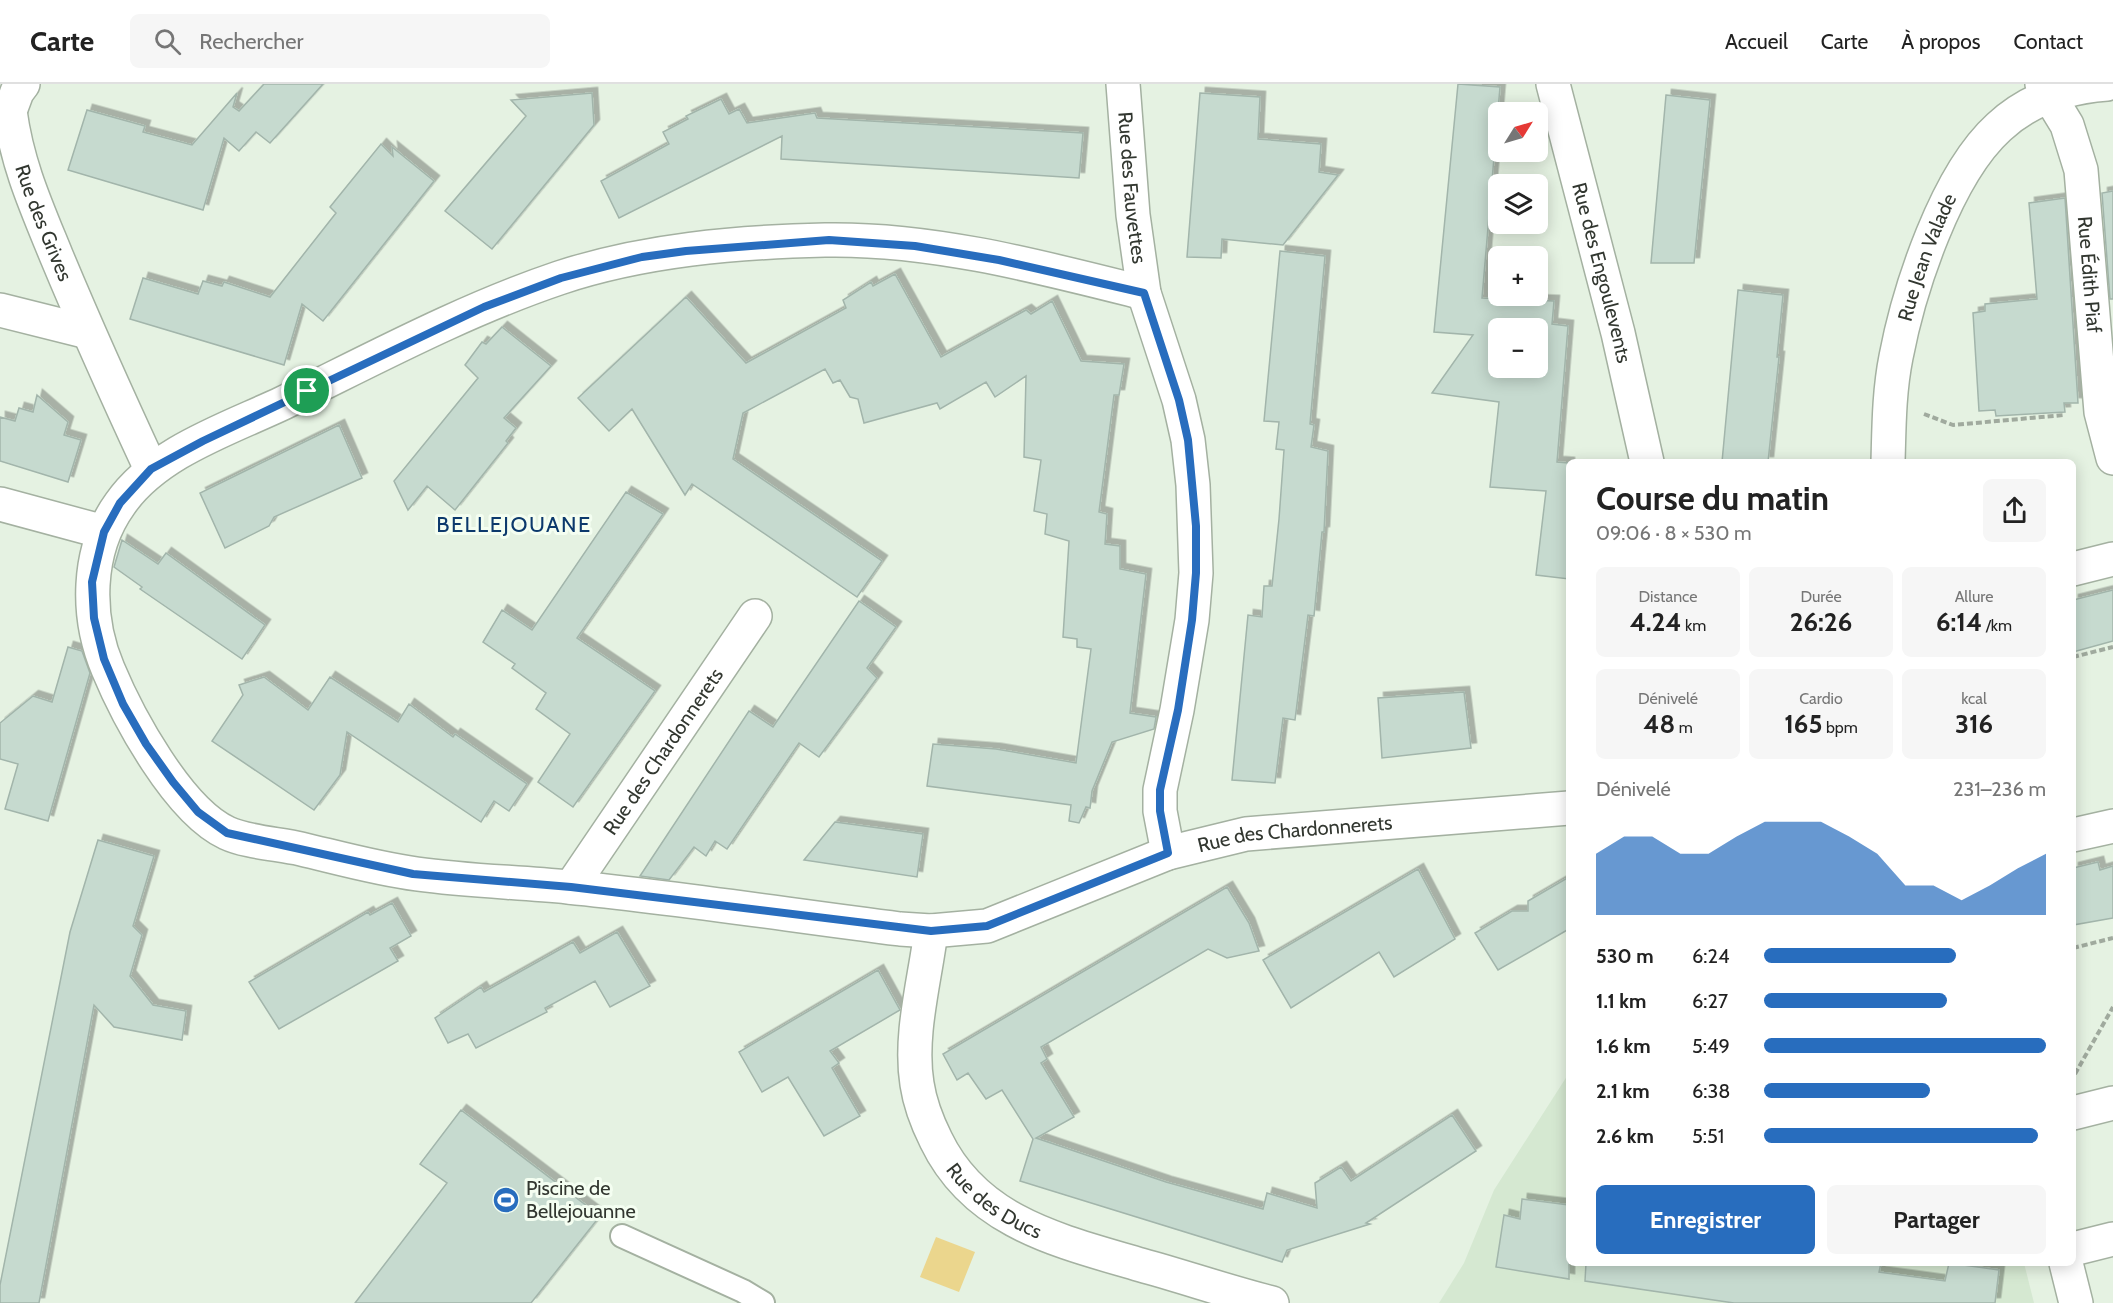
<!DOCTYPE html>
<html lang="fr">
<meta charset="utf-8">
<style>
body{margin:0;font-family:Cabin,sans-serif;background:#f6f6f6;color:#222;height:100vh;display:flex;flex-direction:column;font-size:22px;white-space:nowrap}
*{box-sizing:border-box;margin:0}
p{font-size:20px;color:#767676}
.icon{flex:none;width:33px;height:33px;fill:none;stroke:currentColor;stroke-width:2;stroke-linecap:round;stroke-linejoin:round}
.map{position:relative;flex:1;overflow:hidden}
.details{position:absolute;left:1566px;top:375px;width:510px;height:807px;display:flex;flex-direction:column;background:#fff;border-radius:9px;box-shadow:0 3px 15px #0003}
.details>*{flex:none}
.needle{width:39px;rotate:53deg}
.controls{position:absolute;left:1488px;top:18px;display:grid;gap:12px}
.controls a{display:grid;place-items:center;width:60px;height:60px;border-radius:9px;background:#fff;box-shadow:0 3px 15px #0003;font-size:30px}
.pin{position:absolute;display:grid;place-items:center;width:51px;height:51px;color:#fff;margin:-26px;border:3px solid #fff;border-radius:50%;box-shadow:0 2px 6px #0007}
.round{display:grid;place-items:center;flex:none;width:63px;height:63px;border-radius:9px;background:#f6f6f6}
.summary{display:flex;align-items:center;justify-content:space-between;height:102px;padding:0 30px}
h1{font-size:33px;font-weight:700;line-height:45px}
.metrics{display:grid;grid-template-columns:repeat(3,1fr);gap:9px;height:102px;padding:6px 30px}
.metrics div{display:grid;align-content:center;border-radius:9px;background:#f6f6f6;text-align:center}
.metrics b{font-size:26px;font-weight:700}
.metrics small{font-size:16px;font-weight:400}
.metrics p{font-size:16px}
.chart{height:168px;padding:12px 30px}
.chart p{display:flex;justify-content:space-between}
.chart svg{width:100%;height:108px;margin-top:6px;fill:#286dbe;opacity:.7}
.button{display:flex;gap:12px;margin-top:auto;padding:12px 30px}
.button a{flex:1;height:69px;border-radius:9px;background:#286dbe;color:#fff;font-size:24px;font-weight:700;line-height:69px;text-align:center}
.button a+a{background:#f6f6f6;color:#222}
ul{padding:0 30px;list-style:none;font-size:20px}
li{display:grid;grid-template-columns:96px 72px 1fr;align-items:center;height:45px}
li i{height:15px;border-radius:8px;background:#286dbe}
header{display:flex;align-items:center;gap:36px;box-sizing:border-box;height:84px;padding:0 30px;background:#fff;border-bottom:2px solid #e0e0e0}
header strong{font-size:28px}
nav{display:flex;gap:33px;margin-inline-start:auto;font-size:21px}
.search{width:420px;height:54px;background:#f6f6f6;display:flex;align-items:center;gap:15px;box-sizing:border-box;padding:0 21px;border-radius:9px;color:#767676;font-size:22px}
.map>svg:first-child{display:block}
</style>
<header>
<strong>Carte</strong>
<div class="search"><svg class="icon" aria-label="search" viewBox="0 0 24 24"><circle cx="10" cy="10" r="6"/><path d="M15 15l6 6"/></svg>Rechercher</div>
<nav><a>Accueil</a><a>Carte</a><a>À propos</a><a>Contact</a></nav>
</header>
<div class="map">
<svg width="2113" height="1219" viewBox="0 0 2113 1219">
<defs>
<filter id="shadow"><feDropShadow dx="5.5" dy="-5.5" stdDeviation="0" flood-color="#0004"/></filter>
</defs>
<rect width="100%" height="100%" fill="#e5f2e2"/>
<path fill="#d5e8d1" d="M1569,989V1179H2024L2034,1219H1439L1464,1179L1494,1106Z"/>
<path fill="#ebd68d" d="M936,1153L975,1168L959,1208L920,1193Z"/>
<path fill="#c6dacf" stroke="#a2b5ab" stroke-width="1.5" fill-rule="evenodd" filter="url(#shadow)" d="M264,0H323L270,59L256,48L239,67L224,54L203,126L68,86L87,26L145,42L143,48L192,61L237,9L233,23L239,27Z
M1458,0L1500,3L1482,214L1554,217L1552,240L1568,242L1557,378L1569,379V495L1536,491L1546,407L1490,403L1499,318L1432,309L1473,251L1434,248ZM1498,244H1538V284H1498Z
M592,9L594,41L492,165L445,127L526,32L511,16Z
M1200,9L1260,13L1258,55L1321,60L1319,88L1338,91L1283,161L1222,155L1221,174L1187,173Z
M1666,11L1710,16L1694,179H1651Z
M721,15L729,30L739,25L747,39L815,29L817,34L1083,49L1079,94L781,75L782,52L619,134L601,97L669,60L663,48L688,35L686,32Z
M381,60L393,72L392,63L434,97L323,237L302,220L284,281L130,235L143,194L198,210L203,197L222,202L224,198L270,213L336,129L330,123Z
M2113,107V215H2110L2102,109Z
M2065,114L2078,319H2064L2065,328L1996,332L1995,326L1979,327L1973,229L1985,227V220L2037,215L2029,119Z
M1280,167L1325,172L1310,340L1314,341L1311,363L1328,367L1324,448H1322L1314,532L1308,531L1295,636L1283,634L1275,699L1232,696L1248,531L1262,533L1264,502H1272L1279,435L1284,366L1276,365L1279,338L1264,337Z
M895,190L941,273L1026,226L1031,230L1052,217L1081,277L1124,280L1119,311H1114L1099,428L1107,430L1105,460L1120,462V485L1146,490L1130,629L1156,633L1154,645L1112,658L1092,707L1090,724L1086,723L1079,739L1069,737L1071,721L927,702L933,660L996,665L1076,679L1091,565L1077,563V555L1063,553L1069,457L1045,450L1047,430L1034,427L1041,376L1024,373L1026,292L995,313L986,298L940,325L937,319L864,339L858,315L850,313L840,296L833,299L825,285L743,329L733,375L882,477L857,513L692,400L685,411L632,325L609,347L578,314L686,213L746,279L846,224L843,216L871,198L873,202Z
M1738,206L1783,211L1777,273H1779L1768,378H1722Z
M502,243L551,282L504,334L516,344L506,357L508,359L455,426L427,402L408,426L394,397L478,294L465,281L482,258L486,260Z
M37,311L68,338L64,351L81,356L68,398L0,377V333L15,337L19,324L33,328Z
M339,341L362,394L274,433L269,442L225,464L200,409Z
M626,408L663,430L577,554L655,607L573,723L538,698L570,650L536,625L546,609L512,584L515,580L483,558L502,526L532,546Z
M122,456L158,480L166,469L265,541L242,575L140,505L142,503L114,483Z
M2113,506V557L2073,568V516Z
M859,517L896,543L867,584L877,594L819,673L799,659L727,765L715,757L706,772L694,763L669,796L640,792L749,627L773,643Z
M68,563L82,567L90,589L48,737L5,725L18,680L0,675V639L33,612L52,618Z
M264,593L308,626L330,593L398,638L409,620L453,653L455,650L527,700L509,727L494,717L481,738L347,648L340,691L314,726L212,657L243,611L239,601Z
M1464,608L1471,664L1382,674L1378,614Z
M835,738L923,750L917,793L804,776Z
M98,756L154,772L133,842L142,851L130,892L153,921L186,927L182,956L114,943L94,921L39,1219H0V1201L70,848Z
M2098,778L2100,786L2113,782V834L2073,841V784Z
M1418,785L1455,855L1394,893L1379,868L1291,924L1263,876Z
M1569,793V845L1498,886L1475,849L1512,827H1528V817Z
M1227,803L1249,839L1259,867L1227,874L1208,865L1041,963L1047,975L1041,979L1074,1033L1036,1054L1166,1098L1263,1125L1267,1109L1317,1124L1315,1099L1341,1083L1351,1097L1452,1031L1476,1067L1366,1139L1370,1140L1287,1166L1282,1178L1020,1097L1033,1055L1002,1006L986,1015L968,989L957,996L943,970Z
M392,819L411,852L390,864L398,877L279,945L249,898L368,828L370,831Z
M617,848L650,902L610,923L595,897L545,924L547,928L476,964L468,950L448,959L435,934L481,903L484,908L573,858L580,869Z
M878,886L900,926L830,967L839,979L832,984L860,1032L824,1052L788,993L762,1008L739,968Z
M461,1026L600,1132L531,1219H355L447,1099L420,1080Z
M1522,1115L1569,1121V1195L1496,1183L1504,1131L1520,1135Z
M1586,1179H1881L1879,1188L1945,1197L1949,1179L1999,1186L1995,1219H1734L1585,1197Z"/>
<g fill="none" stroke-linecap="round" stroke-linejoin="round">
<defs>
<path id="lane" d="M622,1152L743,1207L763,1219"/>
<g id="street">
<path id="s1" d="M1123,0L1133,131L1144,209L1179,316L1188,356L1193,401L1196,489L1192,536L1177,626L1160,706V727L1168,769"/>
<path id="s2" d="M1553,0L1618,249L1647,378"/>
<path id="s3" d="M2042,0L2067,41L2081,86L2101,328L2113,374"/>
<path d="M0,24L10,27L17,8L23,0"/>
<path id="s4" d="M10,27C17,80 36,122 56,171C86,243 118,314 151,385"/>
<path id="s5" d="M1144,209C1041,183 932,154 825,156C737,158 643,166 559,194C464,226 373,275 283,319C228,345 156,368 120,420C86,467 86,533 108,585C128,633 178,726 227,749C246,758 279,760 301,765C339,774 378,785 417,790C467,797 518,798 568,803C679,814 789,831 900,845L931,847L987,842L1168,769L1246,750L1569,724"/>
<path d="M0,226L88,248"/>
<path id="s6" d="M1888,378C1889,343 1889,308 1896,273C1909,205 1946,91 1999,43C2029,15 2066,3 2107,0"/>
<path d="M0,420L104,448"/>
<path d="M2073,485L2113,475"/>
<path d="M2073,751L2113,742"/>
<path id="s7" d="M571,803L755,532"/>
<path id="s8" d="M931,847C925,896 909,951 917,1000C920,1020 927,1038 936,1056C976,1139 1060,1157 1141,1181C1185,1193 1228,1208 1272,1219"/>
<path d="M2073,1029L2113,1019"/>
<path d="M2073,1165L2113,1155"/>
<path d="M2066,1179L2076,1219"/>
</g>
</defs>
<use href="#lane" stroke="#a4b1a1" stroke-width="26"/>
<use href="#street" stroke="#a4b1a1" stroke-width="36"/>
<path stroke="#a0aa9e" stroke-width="4" stroke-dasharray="6 3" stroke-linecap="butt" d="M1924,330L1953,341L2064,331
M2073,573L2113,563
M2073,864L2113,854
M2075,990L2113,923"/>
<use href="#lane" stroke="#fff" stroke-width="22"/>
<use href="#street" stroke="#fff" stroke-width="33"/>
</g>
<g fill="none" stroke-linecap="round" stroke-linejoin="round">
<defs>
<path id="route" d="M829,156L915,162L999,176L1144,209L1179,316L1188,356L1196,442V489L1192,536L1178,626L1160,706V727L1168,769L987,842L931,847L571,803L413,790L227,749L198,728L173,698L146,660L123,620L104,575L94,534L92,498L104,448L120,419L151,385L203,357L484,223L561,194L642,173L686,167Z"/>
</defs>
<use href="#route" stroke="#fff" stroke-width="12"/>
<use href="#route" stroke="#286dbe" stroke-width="8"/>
</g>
<defs>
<symbol id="stadium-disc" viewBox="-11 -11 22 22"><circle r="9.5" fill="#286dbe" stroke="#f4fef1"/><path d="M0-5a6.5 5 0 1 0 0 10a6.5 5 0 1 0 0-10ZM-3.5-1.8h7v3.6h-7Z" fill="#fff"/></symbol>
</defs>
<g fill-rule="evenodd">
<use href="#stadium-disc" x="491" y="1101" width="30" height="30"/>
</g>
<g text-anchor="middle" stroke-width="6" stroke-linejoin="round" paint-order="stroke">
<g font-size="20" fill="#323730" stroke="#f4fef1">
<text dy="7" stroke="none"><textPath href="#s1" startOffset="104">Rue des Fauvettes</textPath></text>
<text dy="7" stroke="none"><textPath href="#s4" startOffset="117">Rue des Grives</textPath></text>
<text dy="7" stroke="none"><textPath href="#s6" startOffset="210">Rue Jean Valade</textPath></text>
<text dy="7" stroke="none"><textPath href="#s2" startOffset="195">Rue des Engoulevents</textPath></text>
<text dy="7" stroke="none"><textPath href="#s3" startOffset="200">Rue Édith Piaf</textPath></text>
<text dy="7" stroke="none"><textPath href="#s7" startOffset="164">Rue des Chardonnerets</textPath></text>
<text dy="7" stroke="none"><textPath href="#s5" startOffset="2562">Rue des Chardonnerets</textPath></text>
<text dy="7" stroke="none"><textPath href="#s8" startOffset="300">Rue des Ducs</textPath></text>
</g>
<g font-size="20" fill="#323730" stroke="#f4fef1" text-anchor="start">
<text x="526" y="1111">Piscine de<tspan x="526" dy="23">Bellejouanne</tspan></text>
</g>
<g font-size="22" letter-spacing="1.5" fill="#0c396c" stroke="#f4fef1">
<text x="514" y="448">BELLEJOUANE</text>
</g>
</g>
</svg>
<div class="controls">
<a><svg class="needle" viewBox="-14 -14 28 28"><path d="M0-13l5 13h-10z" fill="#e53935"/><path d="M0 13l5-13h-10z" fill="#767676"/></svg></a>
<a><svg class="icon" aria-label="layers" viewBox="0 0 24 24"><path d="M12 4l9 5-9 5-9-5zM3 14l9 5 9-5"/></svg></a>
<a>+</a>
<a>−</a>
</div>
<div class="pin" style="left:307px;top:307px;background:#1e9e55"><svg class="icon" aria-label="arrive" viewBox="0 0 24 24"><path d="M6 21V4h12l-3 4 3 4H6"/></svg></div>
<section class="details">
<div class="summary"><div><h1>Course du matin</h1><p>09:06 · 8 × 530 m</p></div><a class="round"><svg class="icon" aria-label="share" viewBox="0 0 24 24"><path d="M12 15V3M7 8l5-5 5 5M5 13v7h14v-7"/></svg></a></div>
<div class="metrics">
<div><p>Distance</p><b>4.24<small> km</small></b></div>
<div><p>Durée</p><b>26:26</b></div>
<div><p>Allure</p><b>6:14<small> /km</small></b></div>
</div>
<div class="metrics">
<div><p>Dénivelé</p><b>48<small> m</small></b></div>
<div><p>Cardio</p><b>165<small> bpm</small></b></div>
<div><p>kcal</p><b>316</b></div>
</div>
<div class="chart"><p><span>Dénivelé</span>231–236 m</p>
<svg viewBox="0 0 160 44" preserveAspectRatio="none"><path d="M0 44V19L10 12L20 12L30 19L40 19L50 12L60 6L70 6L80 6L90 12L100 19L110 32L120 32L130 38L140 32L150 25L160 19V44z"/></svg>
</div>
<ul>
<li><b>530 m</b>6:24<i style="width:68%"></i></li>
<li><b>1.1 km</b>6:27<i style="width:65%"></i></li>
<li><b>1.6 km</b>5:49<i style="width:100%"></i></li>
<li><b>2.1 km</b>6:38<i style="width:59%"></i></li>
<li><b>2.6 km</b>5:51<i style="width:97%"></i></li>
</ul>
<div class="button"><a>Enregistrer</a><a>Partager</a></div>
</section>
</div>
